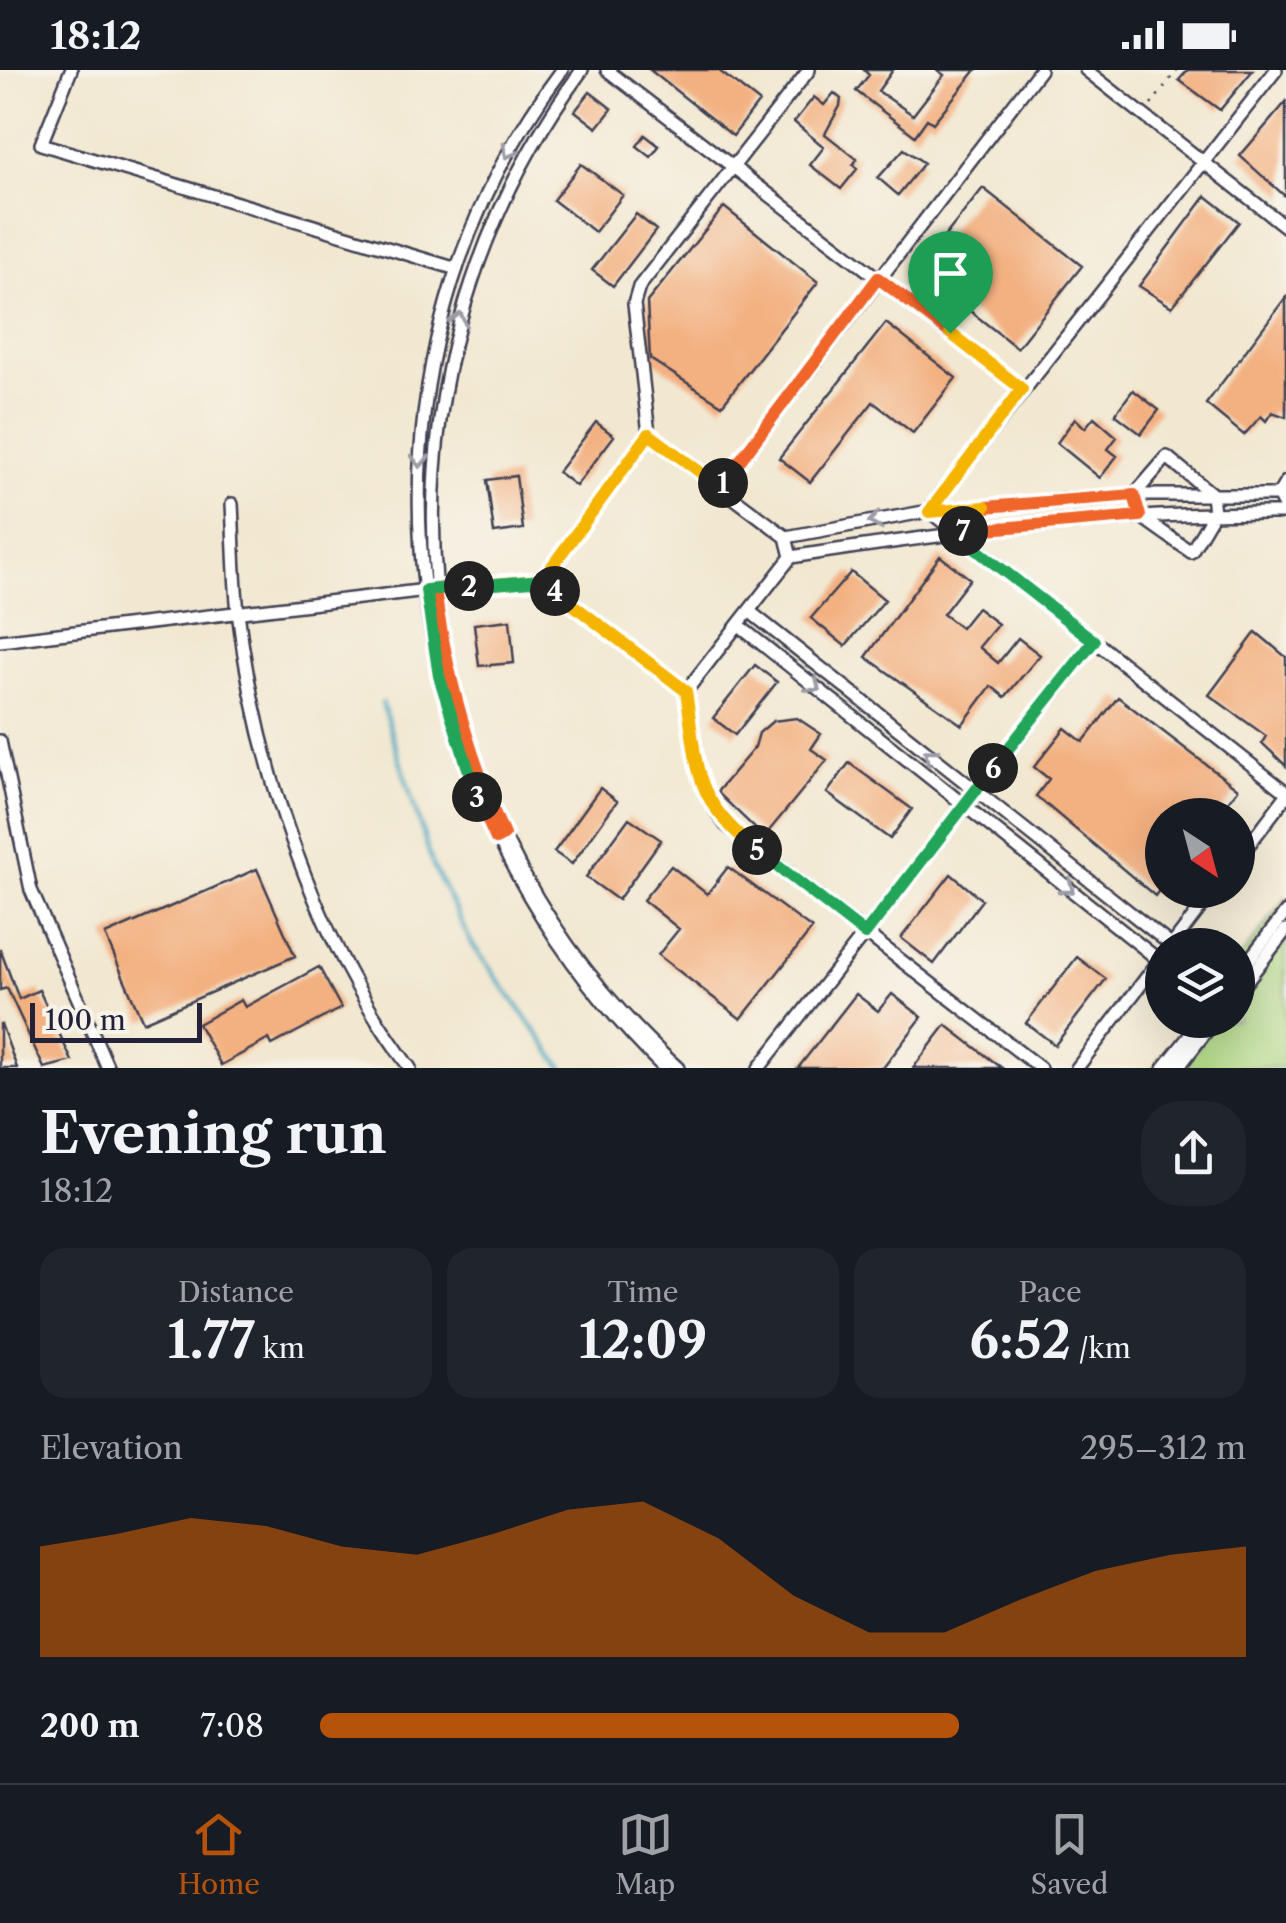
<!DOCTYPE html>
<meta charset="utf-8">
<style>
body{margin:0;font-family:"Libre Caslon Text",serif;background:#20242c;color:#f1f3f6;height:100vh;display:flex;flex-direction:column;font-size:38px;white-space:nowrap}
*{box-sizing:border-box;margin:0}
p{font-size:32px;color:#9ea1a6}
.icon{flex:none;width:55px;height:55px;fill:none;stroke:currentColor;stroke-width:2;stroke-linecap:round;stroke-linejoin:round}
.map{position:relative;height:998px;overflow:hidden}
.sheet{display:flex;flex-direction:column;background:#171b24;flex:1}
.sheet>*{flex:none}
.needle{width:65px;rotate:144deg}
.tools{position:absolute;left:1145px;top:728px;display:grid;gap:20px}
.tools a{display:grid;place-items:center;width:110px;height:110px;border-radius:50%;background:#171b24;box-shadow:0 10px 40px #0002;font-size:50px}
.scale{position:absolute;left:30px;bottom:25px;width:172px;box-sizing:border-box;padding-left:10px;border:5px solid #22223b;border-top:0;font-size:28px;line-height:35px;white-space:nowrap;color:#22223b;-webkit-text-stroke:8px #f7f3e8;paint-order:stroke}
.pin{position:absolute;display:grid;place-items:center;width:85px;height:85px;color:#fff;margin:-102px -42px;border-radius:50% 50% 50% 0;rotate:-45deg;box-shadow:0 0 10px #0007}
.pin .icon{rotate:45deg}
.km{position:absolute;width:50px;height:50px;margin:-25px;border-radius:50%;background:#222;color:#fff;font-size:28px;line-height:50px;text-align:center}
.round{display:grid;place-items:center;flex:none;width:105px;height:105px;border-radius:40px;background:#20242c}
.head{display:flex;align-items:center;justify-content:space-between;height:170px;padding:0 40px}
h1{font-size:55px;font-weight:700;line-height:75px}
.figures{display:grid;grid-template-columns:repeat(3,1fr);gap:15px;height:170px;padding:10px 40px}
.figures div{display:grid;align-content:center;border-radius:25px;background:#20242c;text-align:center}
.figures b{font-size:50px;font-weight:700}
.figures small{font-size:28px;font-weight:400}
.figures p{font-size:28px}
.chart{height:280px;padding:20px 40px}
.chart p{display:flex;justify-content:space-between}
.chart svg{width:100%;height:180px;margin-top:10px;fill:#b45309;opacity:.7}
ul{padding:0 40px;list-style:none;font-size:32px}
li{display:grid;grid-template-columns:160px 120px 1fr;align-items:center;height:75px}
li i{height:25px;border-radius:12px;background:#b45309}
.status{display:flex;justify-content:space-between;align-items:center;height:70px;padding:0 50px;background:#171b24;direction:ltr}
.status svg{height:28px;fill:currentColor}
.tab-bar{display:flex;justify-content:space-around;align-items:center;height:140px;border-top:2px solid #363941;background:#171b24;font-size:28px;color:#9ea1a6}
.tab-bar a{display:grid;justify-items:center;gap:5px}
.tab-bar .current{color:#b45309}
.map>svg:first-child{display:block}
</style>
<div class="status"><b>18:12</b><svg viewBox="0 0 49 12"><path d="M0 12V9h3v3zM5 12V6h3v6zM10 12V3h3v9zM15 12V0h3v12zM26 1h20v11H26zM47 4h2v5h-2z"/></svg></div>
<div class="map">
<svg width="1286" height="998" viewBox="0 0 1286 998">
<rect width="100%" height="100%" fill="#f7f3e8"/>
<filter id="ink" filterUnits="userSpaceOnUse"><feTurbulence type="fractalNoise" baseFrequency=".01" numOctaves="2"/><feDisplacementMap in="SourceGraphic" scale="20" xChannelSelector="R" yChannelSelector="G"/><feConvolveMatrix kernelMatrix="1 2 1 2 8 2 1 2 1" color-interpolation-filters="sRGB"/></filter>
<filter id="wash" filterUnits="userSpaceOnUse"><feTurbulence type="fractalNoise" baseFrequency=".0048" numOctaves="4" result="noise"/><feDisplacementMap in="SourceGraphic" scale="40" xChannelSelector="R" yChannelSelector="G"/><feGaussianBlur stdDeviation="2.25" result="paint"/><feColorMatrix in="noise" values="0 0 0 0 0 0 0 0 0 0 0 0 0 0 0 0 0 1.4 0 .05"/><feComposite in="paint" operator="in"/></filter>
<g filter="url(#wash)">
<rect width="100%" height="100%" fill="#f2e8d1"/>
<path fill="#abd580" stroke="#667c5e" stroke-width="2.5" d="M1286,829V998H1154L1192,950H1238V891Z"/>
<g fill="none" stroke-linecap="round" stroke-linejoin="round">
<path stroke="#42a8c2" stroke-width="4" d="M382,633L433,796L472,874L563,998"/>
</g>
<g id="blocks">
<path fill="#f3b080" d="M650,0H718L759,32L733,66Z
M864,0H893L878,21L913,45L944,5L937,0H976L933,53L927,49L915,66L856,21L869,5Z
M1188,0H1253L1220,40L1179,10Z
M590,22L612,39L597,58L575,41Z
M834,23L841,29L840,36L825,64L857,89L853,95L857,99L841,119L810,95L824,77L794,52L814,27L824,35Z
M1286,32V127L1240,86Z
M645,65L659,76L651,87L637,76Z
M904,79L924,93L898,125L878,108Z
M581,94L623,125L595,162L553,130Z
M983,118L1082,196L1017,278L918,200Z
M1206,126L1239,152L1172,237L1139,216Z
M724,137L818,212L722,335L650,289L647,232Z
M636,144L656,160L613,216L592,200Z
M1286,227V347L1272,342L1266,351L1261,346L1244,365L1206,334Z
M886,253L956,308L913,363L873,332L810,412L779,388Z
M1133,320L1159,340L1141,364L1115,344Z
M1094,347L1117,367L1108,379L1117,386L1100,408L1057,373L1075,348L1085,358Z
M596,352L614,366L576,416L558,402Z
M516,406L523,459L494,463L487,410Z
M940,486L970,509L943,544L961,558L977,538L998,554L979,577L998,593L1018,568L1040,585L1005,627L991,616L962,655L866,587Z
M851,502L885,530L845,576L811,548Z
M510,550L514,593L479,596L474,554Z
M1256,562L1286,587V696L1262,673L1266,666L1209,625Z
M755,595L777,612L735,665L713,648Z
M1118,627L1238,719L1218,745H1162V816L1155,826L1036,726L1049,709L1034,697L1065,658L1083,672Z
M797,648L821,664L811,679L827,690L764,767L717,722L755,677L759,663L773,651Z
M849,693L912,739L890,769L827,723Z
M600,718L617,731L572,794L554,782Z
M629,748L661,770L618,830L586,807Z
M671,796L707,824L728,797L812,859L741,949L658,885L679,859L643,830Z
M257,799L295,886L143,952L105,865Z
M951,804L982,830L934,894L901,868Z
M0,879L19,929L39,920L72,991L44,998L7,918L0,920Z
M1077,887L1106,909L1055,975L1026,953Z
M319,897L341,938L272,975L269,969L221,995L198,954L241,930L245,937Z
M856,924L878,941L892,924L922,947L883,998H798Z
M0,954H1L17,998H0Z
M946,955L1002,998H913Z"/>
</g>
</g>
<g filter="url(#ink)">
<use href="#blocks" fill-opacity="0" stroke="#414052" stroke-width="2.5"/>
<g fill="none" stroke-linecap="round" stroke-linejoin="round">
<defs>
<path id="minor" d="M71,0L41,74L457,199
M562,0C329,310 394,735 664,998
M582,0C355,308 389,740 678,998
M607,0L1022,319
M1086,0L1286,157
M1276,0L929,441L1286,722
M649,364L786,467L791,487
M1167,387L1212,424L1214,443L1191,482L1140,446L1134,425Z
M1286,412L1278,425L1286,440
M720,417L1040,0
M232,434C234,470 234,506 238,542C256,695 317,875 410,998
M786,467L929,441L1134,425H1286
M542,510L649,364L634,234L639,217L809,0
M749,541L1171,875
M738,555L1160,891
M0,571L435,519L542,510L686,621C693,669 694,717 726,755L1040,998
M686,621L791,487C956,461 1119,442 1286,443
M0,671L31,820L108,998
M1238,789L1286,726
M1172,875L1214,820
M1238,904L1286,842
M1238,922L1286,860
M759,998L1094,571
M1077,998L1162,887
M1164,998L1202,950
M1178,998L1215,950"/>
</defs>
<use href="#minor" stroke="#414052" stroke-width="16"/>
<path stroke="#414052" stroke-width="2.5" stroke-dasharray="2.5 8" stroke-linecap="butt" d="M1151,35L1177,0"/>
<use href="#minor" stroke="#fff" stroke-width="11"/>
</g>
<defs><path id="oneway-chevron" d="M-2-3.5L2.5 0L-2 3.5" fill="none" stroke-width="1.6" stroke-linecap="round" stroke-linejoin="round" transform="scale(2.5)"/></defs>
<g stroke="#9c9ca7">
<use href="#oneway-chevron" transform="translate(509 82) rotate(119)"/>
<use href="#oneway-chevron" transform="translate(459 249) rotate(-74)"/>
<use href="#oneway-chevron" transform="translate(420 391) rotate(92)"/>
<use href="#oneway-chevron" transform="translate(875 451) rotate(170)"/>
<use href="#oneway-chevron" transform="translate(814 616) rotate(39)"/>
<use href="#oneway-chevron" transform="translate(930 685) rotate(-142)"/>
<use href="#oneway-chevron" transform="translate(1068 818) rotate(38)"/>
</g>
</g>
<g fill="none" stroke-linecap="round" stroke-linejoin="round" filter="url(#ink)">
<defs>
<path id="split-1" d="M723,413L878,208L950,263"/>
<path id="split-2" d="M469,516L542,510L649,364L720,417L723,413"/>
<path id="split-3" d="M469,516L435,519C446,605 469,685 504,765L496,769L477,727"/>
<path id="split-4" d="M477,727L439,606L426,520L542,510L555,521"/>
<path id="split-5" d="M555,521L686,621C698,698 691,728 757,780"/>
<path id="split-6" d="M757,780L865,864L993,698"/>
<path id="split-7" d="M963,461L954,462L1094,571L993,698"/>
<path id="split-8" d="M963,461L1140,446L1134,425L985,437"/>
<path id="split-9" d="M950,263L1022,319L929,442L985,437"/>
</defs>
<use href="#split-1" stroke="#fff" stroke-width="20"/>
<use href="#split-2" stroke="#fff" stroke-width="20"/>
<use href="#split-3" stroke="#fff" stroke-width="20"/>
<use href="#split-4" stroke="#fff" stroke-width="20"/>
<use href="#split-5" stroke="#fff" stroke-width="20"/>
<use href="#split-6" stroke="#fff" stroke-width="20"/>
<use href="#split-7" stroke="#fff" stroke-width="20"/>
<use href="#split-8" stroke="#fff" stroke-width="20"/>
<use href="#split-9" stroke="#fff" stroke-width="20"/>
<use href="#split-1" stroke="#f0652b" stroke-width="12"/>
<use href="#split-2" stroke="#f5b400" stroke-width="12"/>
<use href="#split-3" stroke="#f0652b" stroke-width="12"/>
<use href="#split-4" stroke="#22a559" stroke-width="12"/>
<use href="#split-5" stroke="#f5b400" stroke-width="12"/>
<use href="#split-6" stroke="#22a559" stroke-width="12"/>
<use href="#split-7" stroke="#22a559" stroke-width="12"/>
<use href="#split-8" stroke="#f0652b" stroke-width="12"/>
<use href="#split-9" stroke="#f5b400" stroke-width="12"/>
</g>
</svg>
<div class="tools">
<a><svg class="needle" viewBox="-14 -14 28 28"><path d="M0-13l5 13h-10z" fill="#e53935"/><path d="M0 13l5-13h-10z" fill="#9ea1a6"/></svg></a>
<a><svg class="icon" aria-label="layers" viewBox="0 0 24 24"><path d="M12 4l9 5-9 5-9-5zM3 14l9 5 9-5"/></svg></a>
</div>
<div class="scale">100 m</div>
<div class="pin" style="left:950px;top:263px;background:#1e9e55"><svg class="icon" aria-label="arrive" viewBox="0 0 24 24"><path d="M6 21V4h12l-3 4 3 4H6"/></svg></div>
<b class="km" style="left:723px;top:413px">1</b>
<b class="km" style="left:469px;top:516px">2</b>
<b class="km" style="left:477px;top:727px">3</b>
<b class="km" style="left:555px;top:521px">4</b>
<b class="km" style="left:757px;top:780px">5</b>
<b class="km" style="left:993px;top:698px">6</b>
<b class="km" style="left:963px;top:461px">7</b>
</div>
<section class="sheet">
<div class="head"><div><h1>Evening run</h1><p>18:12</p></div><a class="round"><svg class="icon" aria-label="share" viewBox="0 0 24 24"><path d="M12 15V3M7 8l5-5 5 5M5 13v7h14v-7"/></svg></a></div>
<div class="figures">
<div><p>Distance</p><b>1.77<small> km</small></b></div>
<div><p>Time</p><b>12:09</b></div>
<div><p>Pace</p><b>6:52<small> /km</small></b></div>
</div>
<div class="chart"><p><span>Elevation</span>295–312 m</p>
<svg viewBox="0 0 160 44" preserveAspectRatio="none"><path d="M0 44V17L10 14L20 10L30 12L40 17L50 19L60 14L70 8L80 6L90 15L100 29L110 38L120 38L130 30L140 23L150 19L160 17V44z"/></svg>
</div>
<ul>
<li><b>200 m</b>7:08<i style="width:69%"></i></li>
</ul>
</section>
<nav class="tab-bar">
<a class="current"><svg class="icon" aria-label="home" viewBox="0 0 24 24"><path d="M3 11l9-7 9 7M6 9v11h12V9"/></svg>Home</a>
<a><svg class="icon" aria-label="map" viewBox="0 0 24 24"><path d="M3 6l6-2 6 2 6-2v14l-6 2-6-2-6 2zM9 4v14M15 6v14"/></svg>Map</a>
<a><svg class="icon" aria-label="saved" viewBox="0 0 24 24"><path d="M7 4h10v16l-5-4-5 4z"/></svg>Saved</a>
</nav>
